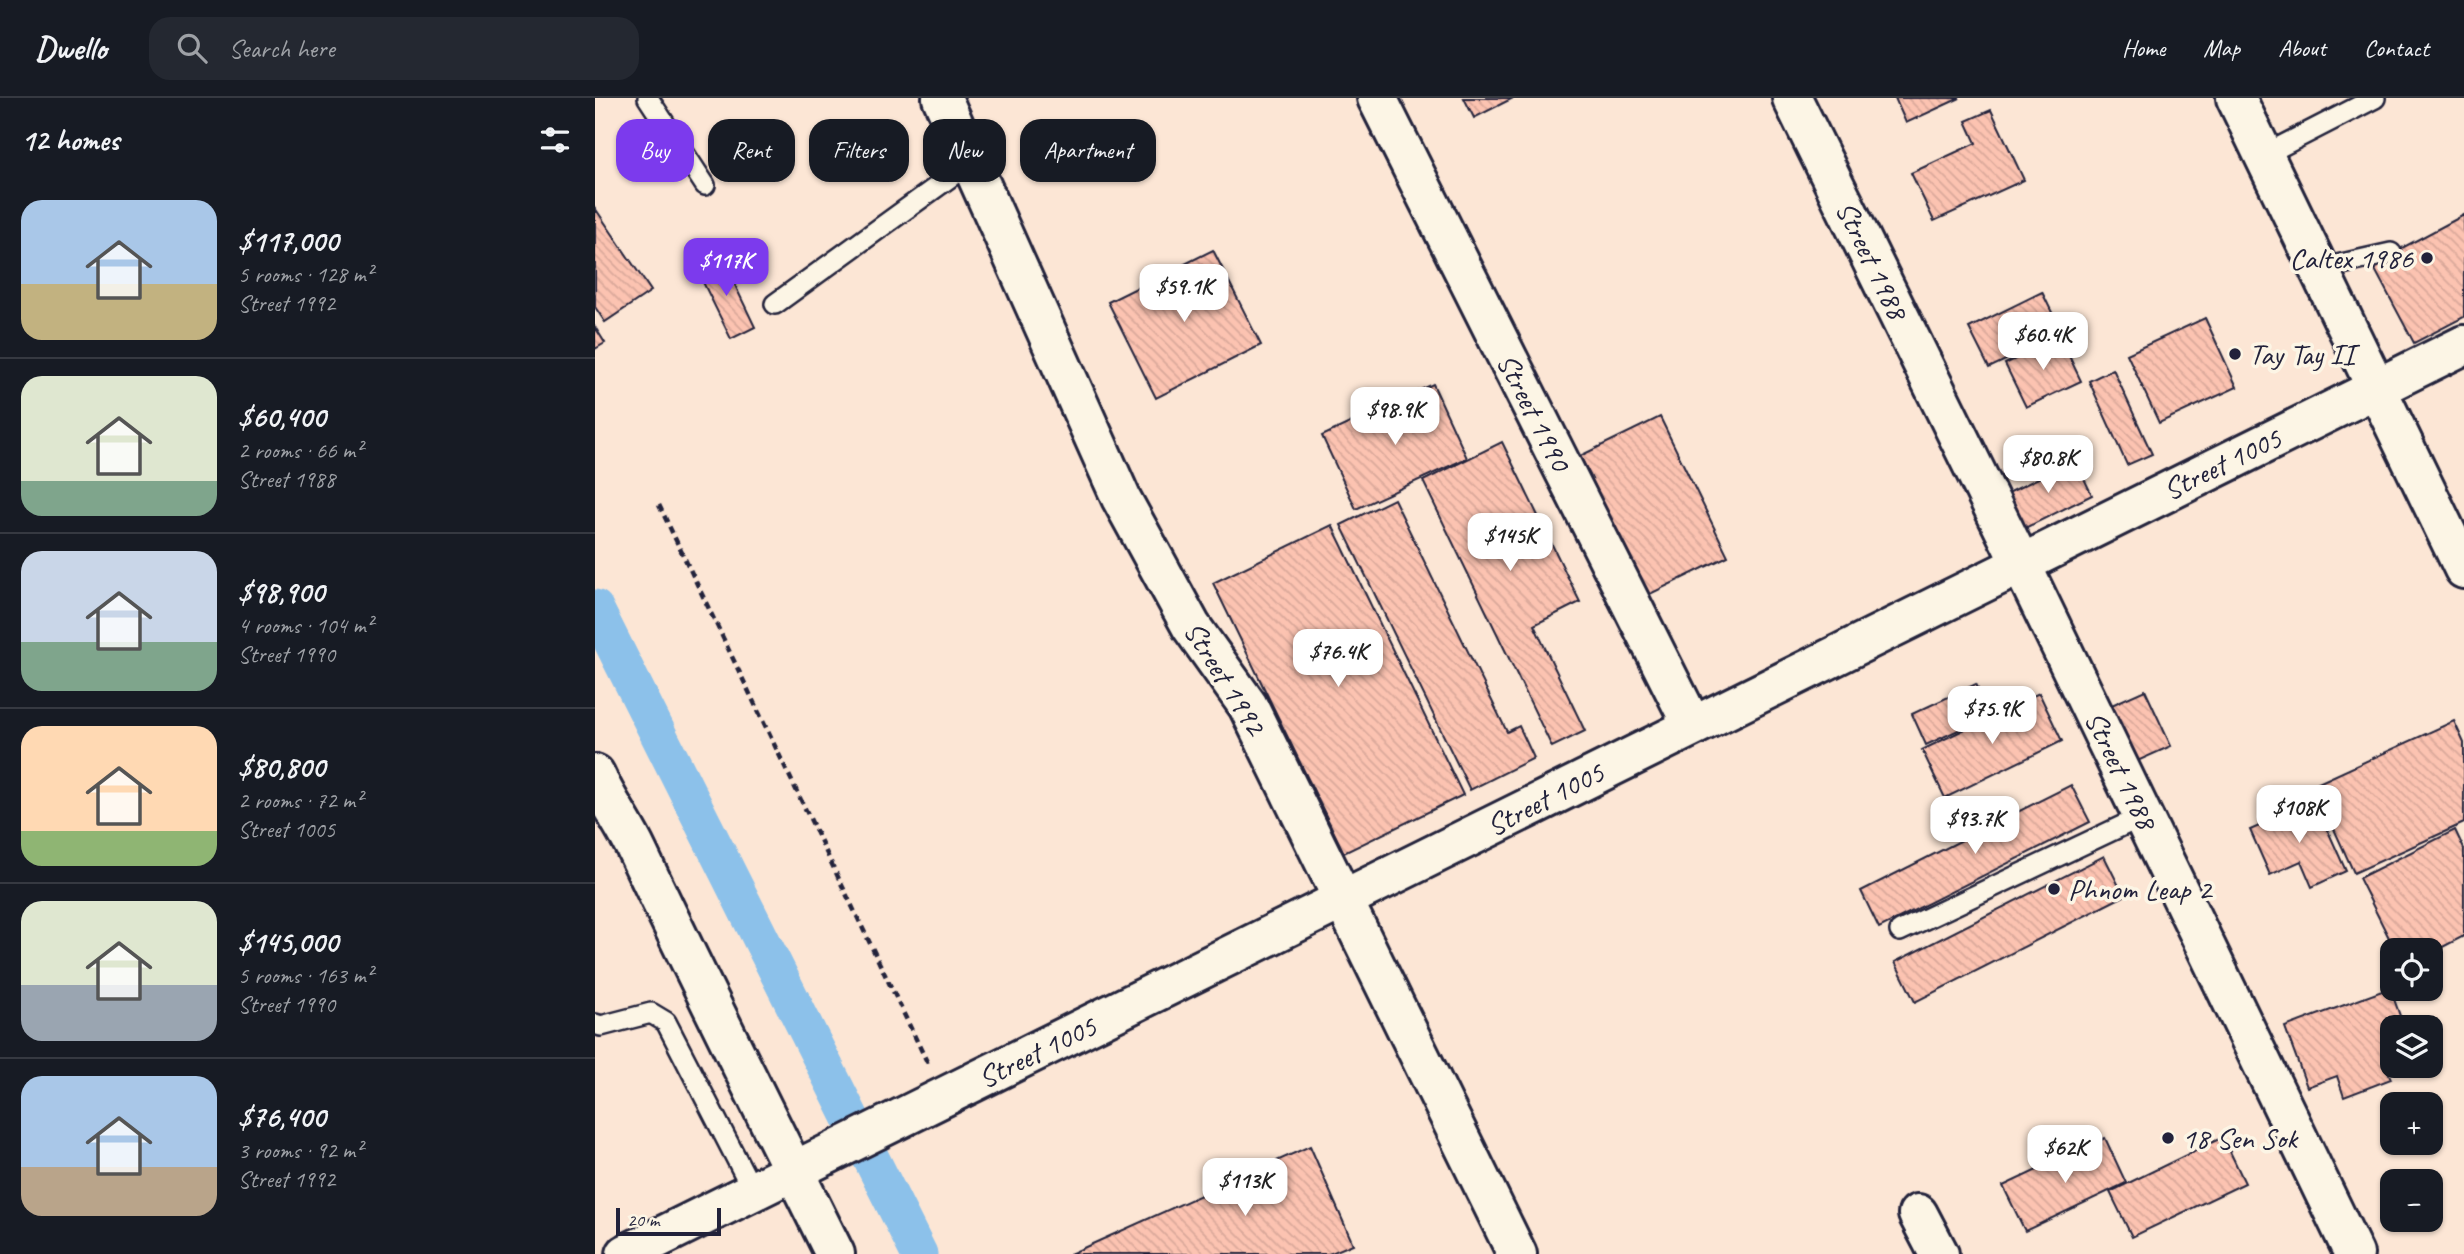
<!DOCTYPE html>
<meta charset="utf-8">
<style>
body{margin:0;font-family:Caveat,sans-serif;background:#242831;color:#f1f3f6;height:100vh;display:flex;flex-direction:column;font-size:26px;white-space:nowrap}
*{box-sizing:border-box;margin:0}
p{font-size:23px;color:#9ea1a6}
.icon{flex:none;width:38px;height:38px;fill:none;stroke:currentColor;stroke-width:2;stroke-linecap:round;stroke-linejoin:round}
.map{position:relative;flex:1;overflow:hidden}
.side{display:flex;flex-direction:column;background:#171b24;width:595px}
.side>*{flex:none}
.banner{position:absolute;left:21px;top:21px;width:665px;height:63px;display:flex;gap:14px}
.buttons{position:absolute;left:1785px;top:840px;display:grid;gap:14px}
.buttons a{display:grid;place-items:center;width:63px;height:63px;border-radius:14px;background:#171b24;box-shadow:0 2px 5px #0004;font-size:35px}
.scale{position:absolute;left:21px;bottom:18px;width:105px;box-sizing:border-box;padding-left:7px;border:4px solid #22223b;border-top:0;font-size:19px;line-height:24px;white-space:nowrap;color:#22223b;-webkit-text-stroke:5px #fcf5e5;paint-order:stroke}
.price{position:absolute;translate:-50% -60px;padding:0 16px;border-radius:14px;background:#fff;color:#222;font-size:23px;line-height:46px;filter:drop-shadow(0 2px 4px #0008)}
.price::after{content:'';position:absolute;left:50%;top:42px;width:21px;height:16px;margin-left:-10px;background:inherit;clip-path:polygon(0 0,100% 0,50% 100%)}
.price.on{background:#7c3aed;color:#fff}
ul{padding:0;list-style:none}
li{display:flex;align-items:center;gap:21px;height:175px;padding:0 21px}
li+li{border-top:2px solid #363941}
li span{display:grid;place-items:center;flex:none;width:196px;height:140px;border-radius:21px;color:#555}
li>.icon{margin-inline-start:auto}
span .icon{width:84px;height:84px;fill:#fffc;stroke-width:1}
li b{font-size:30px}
h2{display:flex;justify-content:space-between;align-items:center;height:84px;padding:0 21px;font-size:30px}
.chip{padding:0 24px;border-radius:21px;background:#171b24;box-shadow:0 2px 5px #0004;font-size:24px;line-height:63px}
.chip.on{background:#7c3aed;color:#fff}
header{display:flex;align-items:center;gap:42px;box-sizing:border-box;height:98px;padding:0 35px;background:#171b24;border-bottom:2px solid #363941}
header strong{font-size:33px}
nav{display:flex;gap:38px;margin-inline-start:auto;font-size:24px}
.search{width:490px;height:63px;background:#242831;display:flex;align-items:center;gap:18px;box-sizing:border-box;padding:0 24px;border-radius:21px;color:#9ea1a6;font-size:26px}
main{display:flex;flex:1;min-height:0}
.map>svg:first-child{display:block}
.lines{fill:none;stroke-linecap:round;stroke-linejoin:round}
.canal{stroke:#8cc1ea;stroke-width:37}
.building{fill:url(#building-back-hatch);stroke:#22223b;stroke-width:2}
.service-casing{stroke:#22223b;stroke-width:24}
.minor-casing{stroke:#22223b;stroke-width:44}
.secondary-casing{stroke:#22223b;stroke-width:44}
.path{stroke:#22223b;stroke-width:4.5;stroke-dasharray:7 5;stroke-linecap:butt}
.service{stroke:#fcf5e5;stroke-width:19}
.minor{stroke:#fcf5e5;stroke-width:38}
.secondary{stroke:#fcf5e5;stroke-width:38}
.poi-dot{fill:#22223b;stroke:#fcf5e5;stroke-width:2.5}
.labels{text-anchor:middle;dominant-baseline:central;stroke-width:7;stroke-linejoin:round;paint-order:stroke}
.poi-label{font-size:30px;fill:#22223b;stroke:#fcf5e5;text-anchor:start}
.street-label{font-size:30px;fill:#22223b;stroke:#fcf5e5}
</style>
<header>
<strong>Dwello</strong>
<div class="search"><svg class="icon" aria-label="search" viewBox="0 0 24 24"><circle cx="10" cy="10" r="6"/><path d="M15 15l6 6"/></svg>Search here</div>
<nav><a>Home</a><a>Map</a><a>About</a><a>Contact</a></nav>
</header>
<main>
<section class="side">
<h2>12 homes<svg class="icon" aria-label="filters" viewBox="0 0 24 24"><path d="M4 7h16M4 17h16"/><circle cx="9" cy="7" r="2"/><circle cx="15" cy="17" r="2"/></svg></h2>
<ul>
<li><span style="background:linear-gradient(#a9c7e8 60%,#c2b280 0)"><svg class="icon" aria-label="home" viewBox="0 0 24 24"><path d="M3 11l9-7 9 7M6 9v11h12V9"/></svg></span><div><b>$117,000</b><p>5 rooms · 128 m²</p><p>Street 1992</p></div></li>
<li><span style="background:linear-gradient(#dfe7d0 75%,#7fa58c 0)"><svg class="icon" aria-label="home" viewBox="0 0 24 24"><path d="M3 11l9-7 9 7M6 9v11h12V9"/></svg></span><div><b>$60,400</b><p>2 rooms · 66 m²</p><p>Street 1988</p></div></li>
<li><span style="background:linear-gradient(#c9d6e8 65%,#7fa58c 0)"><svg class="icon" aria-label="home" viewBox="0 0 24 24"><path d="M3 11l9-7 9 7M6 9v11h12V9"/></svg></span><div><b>$98,900</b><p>4 rooms · 104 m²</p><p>Street 1990</p></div></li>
<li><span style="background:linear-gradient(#ffd9b3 75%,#8fb573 0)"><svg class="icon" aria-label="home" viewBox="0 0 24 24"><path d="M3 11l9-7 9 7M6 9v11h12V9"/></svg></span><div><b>$80,800</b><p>2 rooms · 72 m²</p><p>Street 1005</p></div></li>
<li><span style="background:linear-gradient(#dfe7d0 60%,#9aa5b1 0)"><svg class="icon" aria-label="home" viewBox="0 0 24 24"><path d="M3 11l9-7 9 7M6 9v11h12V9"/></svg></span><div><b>$145,000</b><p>5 rooms · 163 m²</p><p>Street 1990</p></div></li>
<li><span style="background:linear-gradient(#a9c7e8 65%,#b9a48a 0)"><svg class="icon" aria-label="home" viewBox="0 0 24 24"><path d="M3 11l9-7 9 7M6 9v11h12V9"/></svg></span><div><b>$76,400</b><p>3 rooms · 92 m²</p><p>Street 1992</p></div></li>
</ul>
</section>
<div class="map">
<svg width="1869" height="1156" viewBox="0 0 1869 1156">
<defs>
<pattern id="building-back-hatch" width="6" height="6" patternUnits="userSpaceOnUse" patternTransform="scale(1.75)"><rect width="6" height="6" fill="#fcc3b1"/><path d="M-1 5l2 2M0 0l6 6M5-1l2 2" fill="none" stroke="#d8a799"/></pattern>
</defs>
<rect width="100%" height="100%" fill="#fce6d5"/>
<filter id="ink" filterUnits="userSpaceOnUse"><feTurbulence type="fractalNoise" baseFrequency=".0143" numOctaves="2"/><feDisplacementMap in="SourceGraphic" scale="14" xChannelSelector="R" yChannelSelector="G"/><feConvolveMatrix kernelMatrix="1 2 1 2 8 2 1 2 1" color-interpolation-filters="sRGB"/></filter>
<g filter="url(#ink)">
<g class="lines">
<!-- canal -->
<polyline class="canal" points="0,510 324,1156"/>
</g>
<!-- building -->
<g class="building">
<polygon points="869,0 918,0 879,20"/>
<polygon points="1300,0 1365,0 1311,25"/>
<polygon points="1396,12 1429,82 1339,123 1316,75 1381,45 1371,23"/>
<polygon points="0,110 56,193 10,224 0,209"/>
<polygon points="1869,117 1869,219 1819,245 1777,166"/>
<polygon points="618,152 666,247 561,300 513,204"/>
<polygon points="127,160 160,229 136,241 102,172"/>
<polygon points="1447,194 1467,235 1394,270 1374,230"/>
<polygon points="1610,220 1642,289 1564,325 1532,256"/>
<polygon points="0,229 10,245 0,251"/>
<polygon points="1465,239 1486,283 1431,309 1410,266"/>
<polygon points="1518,271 1557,356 1532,367 1494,283"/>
<polygon points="838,286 872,360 761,411 727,338"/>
<polygon points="1065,319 1133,458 1053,497 985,358"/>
<polygon points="907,344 985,504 939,527 990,633 957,649 828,383"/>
<polygon points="1480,362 1497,397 1426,432 1409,397"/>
<polygon points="799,401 912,634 924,628 939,660 875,692 746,427"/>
<polygon points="737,427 868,697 749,755 618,485"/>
<polygon points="1381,586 1396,617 1331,647 1317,616"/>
<polygon points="1550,592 1576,648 1538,665 1512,609"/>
<polygon points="1444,595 1467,643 1350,700 1327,652"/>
<polygon points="1859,623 1869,645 1869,725 1759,775 1719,687"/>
<polygon points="1476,687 1495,724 1284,830 1266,793"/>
<polygon points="1720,704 1751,773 1717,789 1706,763 1675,777 1655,732"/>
<polygon points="1860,732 1869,751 1869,838 1836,855 1836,852 1800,852 1764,780"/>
<polygon points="1509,758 1529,798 1320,904 1300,864"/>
<polygon points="1795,890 1809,929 1797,929 1797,956 1788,960 1796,981 1749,999 1742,978 1712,989 1690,929"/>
<polygon points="1628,1039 1650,1085 1537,1139 1515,1094"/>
<polygon points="1510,1040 1531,1085 1430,1133 1408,1088"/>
<polygon points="715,1048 758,1146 734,1156 475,1156"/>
</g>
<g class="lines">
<!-- service casing -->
<g class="service-casing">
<g id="service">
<polyline points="53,0 110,87"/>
<polyline points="1669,57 1780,0"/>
<polyline points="1724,171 1796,155"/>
<polyline points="180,206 376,64"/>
<polyline points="1305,833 1548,718"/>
<polyline points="0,926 6,928 56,915 71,924 158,1093"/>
</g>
</g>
<!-- minor casing -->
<g class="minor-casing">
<g id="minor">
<polyline points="347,0 526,400 596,528 653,608 922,1156"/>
<polyline points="782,0 1097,627"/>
<polyline points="1197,0 1426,466 1759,1156"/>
<path d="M0,676C13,705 30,727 43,755C107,890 174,1023 240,1156"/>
<polyline points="1323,1116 1344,1156"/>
<polyline points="31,1156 1869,247"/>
</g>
</g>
<!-- secondary casing -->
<g class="secondary-casing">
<polyline id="secondary" points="1641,0 1869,471"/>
</g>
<!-- path -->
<polyline class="path" points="64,407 334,968"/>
<!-- service -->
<use href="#service" class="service"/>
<!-- minor -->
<use href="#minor" class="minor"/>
<!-- secondary -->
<use href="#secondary" class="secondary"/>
</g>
</g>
<!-- markers -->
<g class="poi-dot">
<circle cx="1832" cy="160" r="7"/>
<circle cx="1640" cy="256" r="7"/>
<circle cx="1459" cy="791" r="7"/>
<circle cx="1573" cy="1040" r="7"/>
</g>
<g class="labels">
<!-- poi labels -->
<g class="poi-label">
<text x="1818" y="160" text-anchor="end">Caltex 1986</text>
<text x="1654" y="256">Tay Tay II</text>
<text x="1473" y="791">Phnom Leap 2</text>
<text x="1587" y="1040">18 Sen Sok</text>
</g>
<!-- street labels -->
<g class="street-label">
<text transform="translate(1277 162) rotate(64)">Street 1988</text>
<text transform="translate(939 314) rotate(63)">Street 1990</text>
<text transform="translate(1627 366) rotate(-26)">Street 1005</text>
<text transform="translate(630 580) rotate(58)">Street 1992</text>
<text transform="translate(1526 672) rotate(64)">Street 1988</text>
<text transform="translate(950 701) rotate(-27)">Street 1005</text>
<text transform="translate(442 954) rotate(-26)">Street 1005</text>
</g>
</g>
</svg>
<div class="buttons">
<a><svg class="icon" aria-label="locate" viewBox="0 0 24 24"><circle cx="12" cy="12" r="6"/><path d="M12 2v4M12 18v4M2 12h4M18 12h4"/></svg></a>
<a><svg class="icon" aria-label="layers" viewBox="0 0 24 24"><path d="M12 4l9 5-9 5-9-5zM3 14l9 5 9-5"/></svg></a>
<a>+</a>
<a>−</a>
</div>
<div class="scale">20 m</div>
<b class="price on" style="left:131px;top:200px">$117K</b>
<b class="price" style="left:589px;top:226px">$59.1K</b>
<b class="price" style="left:1448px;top:274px">$60.4K</b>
<b class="price" style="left:800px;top:349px">$98.9K</b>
<b class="price" style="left:1453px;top:397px">$80.8K</b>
<b class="price" style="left:915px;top:475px">$145K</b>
<b class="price" style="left:743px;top:591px">$76.4K</b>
<b class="price" style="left:1397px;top:648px">$75.9K</b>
<b class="price" style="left:1704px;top:747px">$108K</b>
<b class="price" style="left:1380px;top:758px">$93.7K</b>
<b class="price" style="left:1470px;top:1087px">$62K</b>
<b class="price" style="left:650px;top:1120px">$113K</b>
<div class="banner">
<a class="chip on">Buy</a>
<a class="chip">Rent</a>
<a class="chip">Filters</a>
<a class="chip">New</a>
<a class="chip">Apartment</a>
</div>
</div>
</main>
